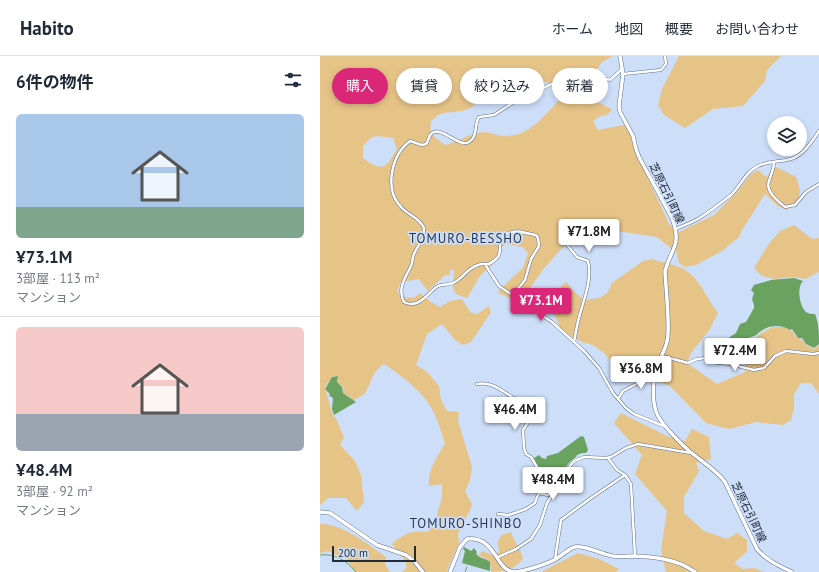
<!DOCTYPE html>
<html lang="ja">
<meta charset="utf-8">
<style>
body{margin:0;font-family:"PT Sans","Noto Sans JP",sans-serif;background:#f6f6f7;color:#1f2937;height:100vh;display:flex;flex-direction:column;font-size:15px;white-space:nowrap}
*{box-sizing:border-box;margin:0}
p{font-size:13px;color:#747a83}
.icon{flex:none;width:22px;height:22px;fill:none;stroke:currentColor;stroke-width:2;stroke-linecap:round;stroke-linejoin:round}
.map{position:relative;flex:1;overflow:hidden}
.details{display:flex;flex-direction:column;background:#fff;width:320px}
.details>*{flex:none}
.top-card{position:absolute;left:12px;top:12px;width:380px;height:36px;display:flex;gap:8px}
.tools{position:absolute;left:447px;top:60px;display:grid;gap:8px}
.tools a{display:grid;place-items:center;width:40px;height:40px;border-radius:50%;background:#fff;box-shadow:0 2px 6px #0003;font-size:20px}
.scale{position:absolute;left:12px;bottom:10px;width:84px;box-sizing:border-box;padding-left:4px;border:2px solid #232b38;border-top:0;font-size:11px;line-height:14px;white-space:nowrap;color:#232b38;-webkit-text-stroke:3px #cddef9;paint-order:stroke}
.price{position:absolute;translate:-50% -34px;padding:0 9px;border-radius:4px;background:#fff;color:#222;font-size:13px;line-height:26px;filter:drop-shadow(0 1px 2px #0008)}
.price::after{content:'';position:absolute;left:50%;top:24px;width:12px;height:9px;margin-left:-6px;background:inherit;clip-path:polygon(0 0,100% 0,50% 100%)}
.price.active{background:#db2777;color:#fff}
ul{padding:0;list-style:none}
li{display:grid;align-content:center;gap:8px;height:212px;padding:0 16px}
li+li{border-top:1px solid #e0e1e3}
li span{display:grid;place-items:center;height:124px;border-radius:6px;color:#555}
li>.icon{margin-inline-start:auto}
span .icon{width:72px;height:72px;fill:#fffc;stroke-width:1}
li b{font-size:17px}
h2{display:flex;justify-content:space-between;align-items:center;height:48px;padding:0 16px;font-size:17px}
.pill{padding:0 14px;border-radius:18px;background:#fff;box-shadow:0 2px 6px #0003;font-size:14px;line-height:36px}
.pill.active{background:#db2777;color:#fff}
header{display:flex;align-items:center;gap:24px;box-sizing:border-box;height:56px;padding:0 20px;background:#fff;border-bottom:1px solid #e0e1e3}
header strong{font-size:19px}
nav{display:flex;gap:22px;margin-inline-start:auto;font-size:14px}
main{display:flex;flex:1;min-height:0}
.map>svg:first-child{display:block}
.green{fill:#e6c387;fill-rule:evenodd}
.water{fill:#6aa35f}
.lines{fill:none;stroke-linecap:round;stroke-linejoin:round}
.stream{stroke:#6aa35f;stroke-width:1}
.street-casing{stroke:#5e708e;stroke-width:3.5}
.secondary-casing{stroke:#5e708e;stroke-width:4.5}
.street{stroke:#fff;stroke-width:2.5}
.secondary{stroke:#fff;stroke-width:3.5}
.labels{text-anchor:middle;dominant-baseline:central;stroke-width:3.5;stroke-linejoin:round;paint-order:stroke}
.street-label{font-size:11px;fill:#232b38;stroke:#cddef9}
.quarter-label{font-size:13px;letter-spacing:1px;fill:#263651;stroke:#cddef9}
</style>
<header>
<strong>Habito</strong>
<nav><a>ホーム</a><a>地図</a><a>概要</a><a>お問い合わせ</a></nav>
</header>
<main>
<section class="details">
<h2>6件の物件<svg class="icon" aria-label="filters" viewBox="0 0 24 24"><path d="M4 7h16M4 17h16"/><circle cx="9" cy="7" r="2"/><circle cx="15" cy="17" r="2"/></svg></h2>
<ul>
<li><span style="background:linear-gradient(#a9c7e8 75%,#7fa58c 0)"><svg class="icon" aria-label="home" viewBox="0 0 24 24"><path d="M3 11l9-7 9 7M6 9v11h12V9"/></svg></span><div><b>¥73.1M</b><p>3部屋 · 113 m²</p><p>マンション</p></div></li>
<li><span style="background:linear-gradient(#f6c9c9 70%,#9aa5b1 0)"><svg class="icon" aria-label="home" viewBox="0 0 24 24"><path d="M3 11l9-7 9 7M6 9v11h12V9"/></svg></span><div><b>¥48.4M</b><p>3部屋 · 92 m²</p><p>マンション</p></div></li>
</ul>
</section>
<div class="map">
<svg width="499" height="516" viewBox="0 0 499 516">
<rect width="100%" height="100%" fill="#cddef9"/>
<!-- green -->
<g class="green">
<path d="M0,0H293L282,6L277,13L263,14L254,19V23L257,26L274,27L269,36L273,44L292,53L287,59L280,60L273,65L278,74L304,69L317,89L326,118L349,168L359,176L394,159L416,137L430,119L438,114L446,121L456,111L476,121L480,134L479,146L466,154L458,150L445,138L422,174L419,181L402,195L376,209L365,211L359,207L357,197L337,181L277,172L265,175L242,192L225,211L207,236L193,244L177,236L203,212L208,197L203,191L185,188L179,195L173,208L160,220L147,242L136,238L133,233L134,214H130L129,219H125L108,235L99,223L81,226L77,235L81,241L94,242L100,237L111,246L120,251L130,245L142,243L151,257L157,258L169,250L171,256L151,286L143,289L135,284L122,268L107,278L96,309L106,315L119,330L121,344L127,355L139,356L138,365L152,411L150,424L145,435L152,448L151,452L138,478L139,487L127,514L128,516H82L87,511L84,503L72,488C83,478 92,474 107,476L114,469L122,441V428L109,430C107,413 118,401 125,387C121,376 118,364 113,355C103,335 82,320 64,308C50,316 51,333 42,340C39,341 36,343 33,344L30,341L23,337V331L18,327V320H13L5,330V334L6,335L12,357L16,363L24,381L20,389L35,405L41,419L44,446L37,455L26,442H8L0,449ZM219,24L229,27L237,34L239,44C223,61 208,82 182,80C176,79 170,76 164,76C150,77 139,85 126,89C116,83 108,78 111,65C114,63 117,59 121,58C130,55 139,57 148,53C158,49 163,39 171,33C186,24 203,27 219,24ZM57,80L73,82L77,93C66,112 63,117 43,102V90L51,82Z"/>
<polygon points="359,0 461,0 447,14 445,25 423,50 393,53 365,72 344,59 338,49 342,33"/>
<polygon points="474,169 492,183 499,182 499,216 485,223 472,221 455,223 442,220 434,212 448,189 460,175"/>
<path d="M332,203C342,206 361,210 368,216C381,226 388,244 398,257L390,273L371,297L367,307L397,328L425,316L424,292L439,279L452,271H463L474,276V279L482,284L486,289L494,293L499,289V338L491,327H481L474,338V352L471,364L463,369L436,366L409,373L386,367L350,330L338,325L324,326L313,324L300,316L284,297L273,289L262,286L249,279L240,272C238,265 235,260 232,254C227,242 238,233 246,226C252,232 257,239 264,244L280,242L288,236L292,227L323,205Z"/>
<polygon points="301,357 343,378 352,382 365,385 372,373 389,381 391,403 376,407 379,415 364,441 364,457 384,475 407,483 417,477 427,484 427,495 414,507 423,513 434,512 444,516 346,516 341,494 347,455 315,418 322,399 294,367"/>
<path d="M0,468C21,467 50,489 66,501L65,508L70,516H35L27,503L7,495L0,497Z"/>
<path d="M191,476C194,486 201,493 203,503C195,513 184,516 171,516C171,503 169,504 158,499L163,495L172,499L179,496L178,485L182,479Z"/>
<polygon points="258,497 279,503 299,513 296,516 221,516"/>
</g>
<!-- water -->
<g class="water">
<path d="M474,222L483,225C476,232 480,251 486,256C489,258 492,258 495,258C499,268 499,278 499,288L494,292L486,288L482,282H478L472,273L470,274C461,268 449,269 441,275C439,276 437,279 434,280C432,281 430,281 428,282C421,287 421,302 408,293V288L404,285L416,277L420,268L426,266L434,252V249L432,243L434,237L431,234L434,229L451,224Z"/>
<polygon points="18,320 17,326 22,331 23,337 36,346 14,359 12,353 13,342 10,340 9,341 10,338 5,333 12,321"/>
<path d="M261,380L264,381L268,394L266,397H262L257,399L256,401C248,406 243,414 241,423C228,417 220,416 214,402L219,399L222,402L226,403L227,400L238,397Z"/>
<path d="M144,491L151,495L154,492L157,496L156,498C160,503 166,502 170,506V515L142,507L145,495L143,493Z"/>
</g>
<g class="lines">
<!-- stream -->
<g class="stream">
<path d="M0,499C15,497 27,505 36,516"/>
<polyline points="145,516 147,511"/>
</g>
<!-- street casing -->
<g class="street-casing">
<g id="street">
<polyline points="303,18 341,14 346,8 345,0"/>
<path d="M454,106C454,113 451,118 449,125C445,135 457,144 465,151L475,149L486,136L499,128"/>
<path d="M356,173C364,169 374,166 381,161C391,155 401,147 411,139C421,130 425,116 438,110C448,105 460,106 471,103C484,99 492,85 499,75"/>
<path d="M248,190L257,201L268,205C272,223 265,240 260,258C257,267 256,276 254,286"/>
<polyline points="166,210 179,230 232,266 264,295 279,312 293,337 306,352 314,358 346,371"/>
<path d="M193,239L205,224L211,203L219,190L218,182L216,179C208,178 197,173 189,177C173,183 185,193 177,202C167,212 166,206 158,209C147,212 143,223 133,227C128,229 123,228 118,230C108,236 99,254 84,246C77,233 85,222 91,210C93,206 92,202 94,198C99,186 104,186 104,172C100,162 88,159 81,151C64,134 71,99 90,85L102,89L106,88C109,85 108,80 112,77C122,70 139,92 149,86C158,81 154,68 159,61L174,59L194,46L242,23H247L259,32C270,32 269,24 276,22C280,20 286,23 290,24L302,13"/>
<polyline points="342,300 368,307 377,303 386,302 392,306 410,308 434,314 444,312 455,300 466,295 493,298 499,297"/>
<path d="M157,328C171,325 181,334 192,341C202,346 211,345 215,356L203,374L204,392L206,398L211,401L220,416L241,425"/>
<polyline points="298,343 303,335 335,318"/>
<polyline points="288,402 297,414 305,419 311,428 315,500"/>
<polyline points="178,458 189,459 206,453 215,447 217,441 219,437 228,439 234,432 238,430"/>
<polyline points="178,501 196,493 211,483 220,469 227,447 238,430 246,415 254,405 264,401 286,402 291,401 306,392 318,388 371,397"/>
<polyline points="235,503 241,464 271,442 305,419"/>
</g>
</g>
<!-- secondary casing -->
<g class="secondary-casing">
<g id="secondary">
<path d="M300,0L303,18L299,50L300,56L313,80L316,93L319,101L352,162C362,190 352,190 345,215C346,236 349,257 348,278C348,291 341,299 337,310C333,324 331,347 338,360C344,371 363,390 373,398C384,407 397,415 405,426L437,493C446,504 459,510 472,516"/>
<polyline points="0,456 10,457 16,461 57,489 86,499 94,505 103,516"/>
<path d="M130,516L140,491L147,483C176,480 175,514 194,516C202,516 227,508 234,504C241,501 247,493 255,491C265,489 281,498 293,500C300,501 307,500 314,500C335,501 357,503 375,516"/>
</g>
</g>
<!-- street -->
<use href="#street" class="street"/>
<!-- secondary -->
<use href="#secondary" class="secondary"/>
</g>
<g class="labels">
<!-- street labels -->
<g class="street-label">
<text transform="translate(347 137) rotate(64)">芝原石引町線</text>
<text transform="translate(429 456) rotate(64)">芝原石引町線</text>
</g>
<!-- quarter labels -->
<g class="quarter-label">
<text x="146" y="182">TOMURO-BESSHO</text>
<text x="146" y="467">TOMURO-SHINBO</text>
</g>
</g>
</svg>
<div class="tools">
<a><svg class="icon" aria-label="layers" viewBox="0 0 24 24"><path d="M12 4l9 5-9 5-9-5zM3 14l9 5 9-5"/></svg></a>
</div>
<div class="scale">200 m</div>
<b class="price" style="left:269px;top:197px">¥71.8M</b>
<b class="price active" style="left:221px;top:266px">¥73.1M</b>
<b class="price" style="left:415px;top:316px">¥72.4M</b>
<b class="price" style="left:321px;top:334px">¥36.8M</b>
<b class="price" style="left:195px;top:375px">¥46.4M</b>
<b class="price" style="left:233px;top:445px">¥48.4M</b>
<div class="top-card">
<a class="pill active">購入</a>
<a class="pill">賃貸</a>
<a class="pill">絞り込み</a>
<a class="pill">新着</a>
</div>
</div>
</main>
